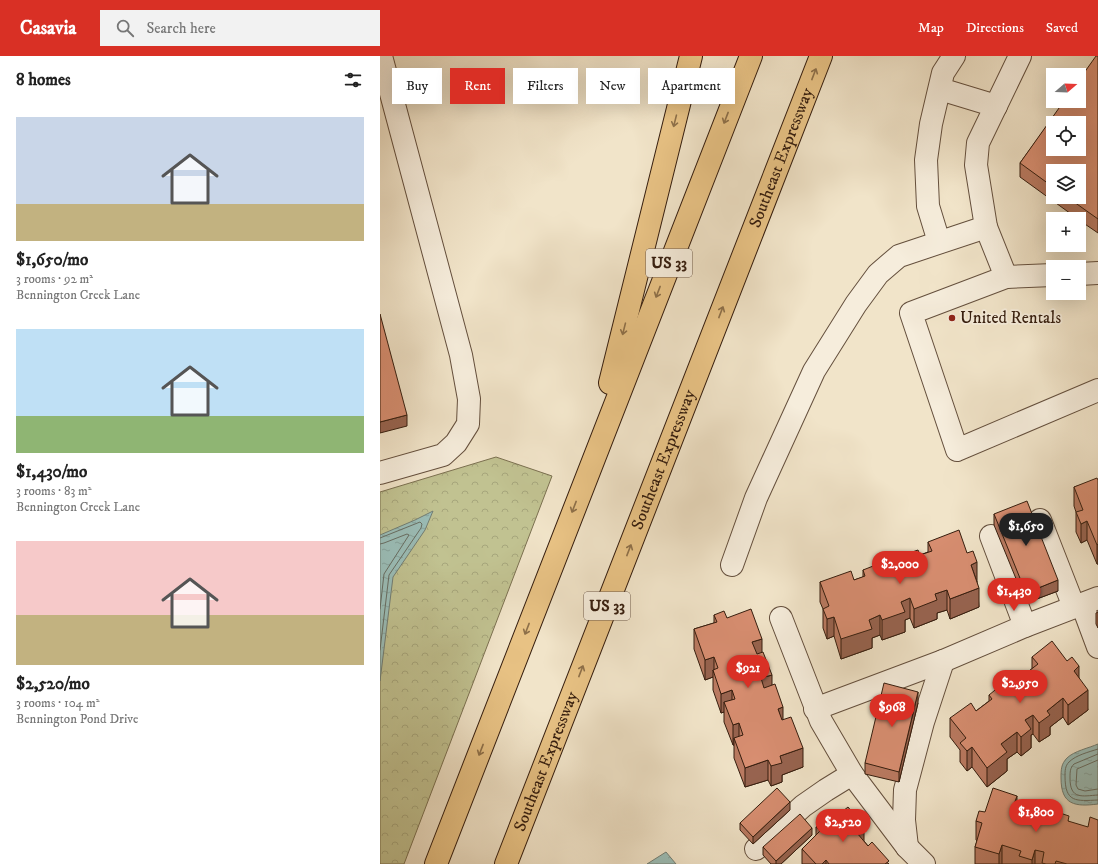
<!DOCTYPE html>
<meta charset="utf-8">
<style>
body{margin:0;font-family:"IM FELL DW Pica",serif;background:#f2f2f2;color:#222;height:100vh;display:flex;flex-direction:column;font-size:15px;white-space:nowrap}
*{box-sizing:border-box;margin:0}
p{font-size:13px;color:#767676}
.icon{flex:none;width:22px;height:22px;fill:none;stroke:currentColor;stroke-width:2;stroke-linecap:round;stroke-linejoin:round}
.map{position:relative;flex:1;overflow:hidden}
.panel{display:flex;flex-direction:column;background:#fff;width:380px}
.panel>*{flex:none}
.guide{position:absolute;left:12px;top:12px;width:380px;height:36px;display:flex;gap:8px}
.needle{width:26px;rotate:71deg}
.buttons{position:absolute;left:666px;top:12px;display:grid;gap:8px}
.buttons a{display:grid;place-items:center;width:40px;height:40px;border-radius:0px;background:#fff;box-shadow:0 4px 16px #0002;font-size:20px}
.price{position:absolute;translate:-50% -34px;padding:0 9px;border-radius:14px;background:#d93025;color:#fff;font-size:13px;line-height:26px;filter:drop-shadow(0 1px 2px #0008)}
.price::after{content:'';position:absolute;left:50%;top:24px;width:12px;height:9px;margin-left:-6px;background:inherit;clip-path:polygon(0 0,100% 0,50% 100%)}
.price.active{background:#222;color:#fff}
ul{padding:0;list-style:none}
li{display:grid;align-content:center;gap:8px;height:212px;padding:0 16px}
li span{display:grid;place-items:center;height:124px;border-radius:0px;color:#555}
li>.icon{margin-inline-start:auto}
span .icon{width:72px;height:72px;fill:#fffc;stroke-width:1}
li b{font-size:17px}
h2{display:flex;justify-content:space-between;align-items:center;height:48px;padding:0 16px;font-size:17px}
.chip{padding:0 14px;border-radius:0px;background:#fff;box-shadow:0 4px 16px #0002;font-size:14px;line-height:36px}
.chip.active{background:#d93025;color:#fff}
header{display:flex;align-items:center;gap:24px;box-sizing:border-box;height:56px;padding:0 20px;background:#d93025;color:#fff}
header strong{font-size:19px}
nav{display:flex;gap:22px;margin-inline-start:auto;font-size:14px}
.search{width:280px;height:36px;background:#f2f2f2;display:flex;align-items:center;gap:10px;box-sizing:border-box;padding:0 14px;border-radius:0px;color:#767676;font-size:15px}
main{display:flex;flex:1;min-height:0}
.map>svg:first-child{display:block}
.forest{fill:url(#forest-crowns);stroke:#7b7050}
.water{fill:url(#water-ripples);stroke:#727e74}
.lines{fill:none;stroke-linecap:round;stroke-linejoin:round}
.shore{stroke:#686e63;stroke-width:1}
.minor-casing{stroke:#644f3d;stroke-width:24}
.highway-casing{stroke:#351d0e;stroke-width:24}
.minor{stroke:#f6eddc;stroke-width:22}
.highway{stroke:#e8c284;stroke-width:22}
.wall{fill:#ba7a61;stroke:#351d0e;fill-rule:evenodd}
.shaded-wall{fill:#97634f;stroke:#351d0e}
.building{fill:#d88e71;stroke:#351d0e;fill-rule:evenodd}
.oneway{stroke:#8e7049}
.poi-dot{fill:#8f2418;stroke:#f6eddc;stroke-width:1.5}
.labels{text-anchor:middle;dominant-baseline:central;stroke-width:3.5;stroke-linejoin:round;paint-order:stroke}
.shield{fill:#f6eddc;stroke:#6f5b4c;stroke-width:1}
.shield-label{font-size:16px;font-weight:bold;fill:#351d0e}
.street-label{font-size:17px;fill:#351d0e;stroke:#f6eddc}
.poi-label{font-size:17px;fill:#351d0e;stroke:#f6eddc;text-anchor:start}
</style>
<header>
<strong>Casavia</strong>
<div class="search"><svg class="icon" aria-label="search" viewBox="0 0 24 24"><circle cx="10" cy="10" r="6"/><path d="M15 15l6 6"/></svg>Search here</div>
<nav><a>Map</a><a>Directions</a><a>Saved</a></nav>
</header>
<main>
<section class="panel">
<h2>8 homes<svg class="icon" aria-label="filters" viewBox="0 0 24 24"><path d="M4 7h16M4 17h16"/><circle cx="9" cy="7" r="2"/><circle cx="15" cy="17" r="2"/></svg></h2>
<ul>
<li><span style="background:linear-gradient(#c9d6e8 70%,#c2b280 0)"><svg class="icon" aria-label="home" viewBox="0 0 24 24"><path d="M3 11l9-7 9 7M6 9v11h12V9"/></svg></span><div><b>$1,650/mo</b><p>3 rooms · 92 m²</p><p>Bennington Creek Lane</p></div></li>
<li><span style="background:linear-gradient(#bfe0f5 70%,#8fb573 0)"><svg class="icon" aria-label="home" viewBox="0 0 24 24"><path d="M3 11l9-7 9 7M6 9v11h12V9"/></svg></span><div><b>$1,430/mo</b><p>3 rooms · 83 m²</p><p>Bennington Creek Lane</p></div></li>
<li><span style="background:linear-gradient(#f6c9c9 60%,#c2b280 0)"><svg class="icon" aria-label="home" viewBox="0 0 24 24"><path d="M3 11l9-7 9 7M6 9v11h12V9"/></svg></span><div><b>$2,520/mo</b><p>3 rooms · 104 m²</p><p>Bennington Pond Drive</p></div></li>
</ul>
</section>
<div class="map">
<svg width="718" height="808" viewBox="0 0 718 808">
<defs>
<pattern id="forest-crowns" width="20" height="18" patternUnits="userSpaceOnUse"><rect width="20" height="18" fill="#c1c291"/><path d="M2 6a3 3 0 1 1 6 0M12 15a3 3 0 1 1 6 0" fill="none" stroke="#a6a67c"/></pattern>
<pattern id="water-ripples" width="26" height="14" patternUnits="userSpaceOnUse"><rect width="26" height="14" fill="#9bbeb8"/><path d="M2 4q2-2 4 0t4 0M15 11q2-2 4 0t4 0" fill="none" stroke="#86a39d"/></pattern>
</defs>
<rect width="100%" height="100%" fill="#f1e4c9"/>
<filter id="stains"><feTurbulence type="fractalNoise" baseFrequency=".005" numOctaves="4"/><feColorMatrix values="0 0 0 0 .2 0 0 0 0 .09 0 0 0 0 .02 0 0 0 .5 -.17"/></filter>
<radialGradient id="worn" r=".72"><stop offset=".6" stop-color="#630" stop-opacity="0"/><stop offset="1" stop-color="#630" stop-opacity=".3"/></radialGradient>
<!-- forest -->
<polygon class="forest" points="116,401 172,420 24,808 0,808 0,436"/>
<!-- water -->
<g class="water">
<polygon points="53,455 45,474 13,521 0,625 0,479 35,464"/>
<path d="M718,688V748C695,751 681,749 681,722C681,714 681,708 687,702C694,695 709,692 718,688Z"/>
<polygon points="286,796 296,808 267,808"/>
</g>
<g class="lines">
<!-- shore -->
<g class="shore">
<polyline points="0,482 40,466 42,468 41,472 9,519 0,594"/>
<polyline points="0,488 4,487 27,478 29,479 4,518 0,553"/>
<path d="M718,693C709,696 696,699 689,706C685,710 685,715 685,720C685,747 696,745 718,744"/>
<path d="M718,698L694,708C690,712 690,716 690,722C690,744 702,740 718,739"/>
<polyline points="718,704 697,713 696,729 698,733 705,735 718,733"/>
</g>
<!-- minor casing -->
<g class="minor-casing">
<g id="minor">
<polyline points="560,33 616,50"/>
<polyline points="606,171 626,221 531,257 577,394 718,334"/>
<polyline points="559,186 548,150 546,104 551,68 563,17 574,0"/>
<polyline points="699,218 718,217"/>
<polyline points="626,221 673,219"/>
<polyline points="0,417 63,399 76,387 88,368 89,343 81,299 1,0"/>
<polyline points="660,464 694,551"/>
<polyline points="611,480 645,570"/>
<polyline points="352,509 376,442 434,315 476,248 498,218 519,200 606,171 596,109 598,87 640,0"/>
<polyline points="702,548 718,591"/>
<polyline points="401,562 441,665 472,718 527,791 544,808"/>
<polyline points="435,653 563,605 645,570 718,542"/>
<polyline points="527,791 524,764 525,734 543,666 563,605"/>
<polyline points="376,793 423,750 446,734 472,718"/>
</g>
</g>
<!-- highway casing -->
<g class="highway-casing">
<g id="highway">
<polyline points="230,327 311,0"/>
<polyline points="56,808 371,0"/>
<path id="s1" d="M126,808L441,0"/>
</g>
</g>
<!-- minor -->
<use href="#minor" class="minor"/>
<!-- highway -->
<use href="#highway" class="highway"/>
</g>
<!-- wall -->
<g class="wall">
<path d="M718,0V177L699,164V163H698L640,121V107ZM673,115L699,141H673Z"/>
<polygon points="718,424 718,508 717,508 707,484 701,487 696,476 696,456 694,450 694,431"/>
<polygon points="614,458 678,535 646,547 614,469"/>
<polygon points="548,486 597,526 599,551 570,563 567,554 557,557 557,563 534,572 530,562 525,564 525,576 502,584 500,579 492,582 492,592 461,603 454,580 447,583 443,572 443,553 440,546 440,526 474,524 483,521 483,514 510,516 515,514 515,502 540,499 548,496"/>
<polygon points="718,556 718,572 716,568 716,557"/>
<polygon points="334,559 347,562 382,596 392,629 403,664 423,711 402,719 402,726 391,730 388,724 365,731 354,702 354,689 353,689 344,666 344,656 341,657 333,634 333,621 325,624 314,593 314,573 334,567"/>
<polygon points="652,601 699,622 708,654 688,669 683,661 670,671 670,679 659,686 653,678 651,679 651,692 641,700 637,696 627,703 627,715 607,731 592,711 587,715 580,706 580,694 570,681 570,662 596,655 609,645 609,639 626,639 628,638 628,625 641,621 652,613"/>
<polygon points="538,647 519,726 485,718 485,707"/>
<polygon points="637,749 667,764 674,766 689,765 718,808 595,808 595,791 597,785 596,784 596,765"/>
<polygon points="410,754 373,788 360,774 360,767"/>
<polygon points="448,767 484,785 488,790 509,808 422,808 422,793 436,779 436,771"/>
<polygon points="432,779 401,808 391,808 383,799 383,791"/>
</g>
<!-- shaded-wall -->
<g class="shaded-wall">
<polygon points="27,359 27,370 0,377 0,366"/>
<polygon points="707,465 707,484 701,487 701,468"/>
<polygon points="718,488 718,508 717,508 717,489"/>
<polygon points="597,506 597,526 591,509"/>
<polygon points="678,524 678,535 646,547 646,537"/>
<polygon points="599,532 599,551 570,563 570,543"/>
<polygon points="567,534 567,554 557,557 557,563 534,572 534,553 555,538"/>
<polygon points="530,542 530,562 525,564 525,576 502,584 502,564 521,546"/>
<polygon points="500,559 500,579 492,582 492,592 461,603 461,583 489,564"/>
<polygon points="454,561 454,580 447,583 447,563"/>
<polygon points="382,583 382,602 372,606 372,586"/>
<polygon points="334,601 334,617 333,614 333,621 325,624 325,604"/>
<polygon points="699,610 699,630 694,615"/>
<polygon points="392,619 392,638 381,642 381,622"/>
<polygon points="352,634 352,653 344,646 344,656 341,657 341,638"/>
<polygon points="708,634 708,654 688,669 688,649"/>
<polygon points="538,636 538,647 519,726 519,716"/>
<polygon points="683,642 683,661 670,671 670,679 659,686 659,667 667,655"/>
<polygon points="403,651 403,670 398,653"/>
<polygon points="653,659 653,678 651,679 651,692 641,700 641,681 645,664"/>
<polygon points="359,667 359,687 354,682 354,689 353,689 353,669"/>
<polygon points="637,676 637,696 627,703 627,715 607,731 607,712 621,688"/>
<polygon points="592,691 592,711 587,715 587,695"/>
<polygon points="423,692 423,711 402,719 402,726 391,730 391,710 400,700"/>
<polygon points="388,704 388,724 365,731 365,712"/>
<polygon points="637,740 637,759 634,748"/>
<polygon points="410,746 410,754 373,788 373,781"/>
<polygon points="667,753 667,772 664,763"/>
<polygon points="484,771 484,791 477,777"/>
<polygon points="432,772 432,779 401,808 396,808 396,805"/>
<polygon points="622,789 622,808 619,808 619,798"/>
<polygon points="655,794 655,808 652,808 652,804"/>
<polygon points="446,804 446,808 442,808"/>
</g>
<!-- building -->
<g class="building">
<path d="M716,0H718V163L687,141H699V115H673V131L640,107L684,45H699V24ZM673,67H699V93H673Z"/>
<polygon points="0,258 27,359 0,366"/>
<polygon points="717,422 718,424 718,488 717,489 707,465 701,468 696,456 703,454 694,431"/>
<polygon points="647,445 678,524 646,537 614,458"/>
<polygon points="579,474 587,497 593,495 597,506 591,509 599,532 570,543 567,534 555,538 557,544 534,553 530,542 521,546 525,556 502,564 500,559 489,564 492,573 461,583 454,561 447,563 443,553 449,550 440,526 471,515 474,524 485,520 483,514 506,505 510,516 519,513 515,502 538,494 540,499 552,495 548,486"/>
<polygon points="371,553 382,583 372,586 377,598 383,596 392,619 381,622 384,632 395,628 403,651 398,653 402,664 411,661 423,692 400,700 402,707 391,710 388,704 365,712 354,682 363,679 359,667 353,669 344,646 355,643 352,634 341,638 333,614 338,612 334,601 325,604 314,573 337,566 334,559 344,555 347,562"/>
<polygon points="672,585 687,605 692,601 699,610 694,615 708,634 688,649 683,642 667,655 670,659 659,667 653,659 645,664 651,673 641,681 637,676 621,688 627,696 607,712 592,691 587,695 580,687 586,682 570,662 591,647 596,655 612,643 609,639 620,630 626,639 634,633 628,625 638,616 641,621 658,608 652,601"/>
<polygon points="504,627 538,636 519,716 485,707"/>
<polygon points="397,732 410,746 373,781 360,767"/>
<polygon points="613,732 637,740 634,748 653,755 654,750 667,753 664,763 674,766 677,756 689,760 688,765 708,771 710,761 718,764 718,808 687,808 676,805 675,808 666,808 662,807 664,796 655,794 652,804 639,800 641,795 622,789 619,798 595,791 602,767 596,765 599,755 605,756"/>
<polygon points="468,751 484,771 477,777 488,790 492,786 509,805 505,808 449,808 446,804 442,808 436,808 422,793 440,775 436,771 445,763 448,767"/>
<polygon points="420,758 432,772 396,805 383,791"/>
</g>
<!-- one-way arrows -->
<defs><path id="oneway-shaft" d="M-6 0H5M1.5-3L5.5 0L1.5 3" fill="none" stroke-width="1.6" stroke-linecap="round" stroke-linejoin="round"/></defs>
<g class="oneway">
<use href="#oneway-shaft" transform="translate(434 18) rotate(-69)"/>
<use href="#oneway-shaft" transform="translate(346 62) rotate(111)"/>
<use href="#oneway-shaft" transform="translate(295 65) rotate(104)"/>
<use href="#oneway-shaft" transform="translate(278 236) rotate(111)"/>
<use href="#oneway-shaft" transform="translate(341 256) rotate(-69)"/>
<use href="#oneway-shaft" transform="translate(244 273) rotate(104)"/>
<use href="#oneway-shaft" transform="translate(194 451) rotate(111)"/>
<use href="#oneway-shaft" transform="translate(249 494) rotate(-69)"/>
<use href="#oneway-shaft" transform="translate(147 573) rotate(111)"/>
<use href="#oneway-shaft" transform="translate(201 615) rotate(-69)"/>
<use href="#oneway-shaft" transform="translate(101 694) rotate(111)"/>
</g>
<!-- markers -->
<circle class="poi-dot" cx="572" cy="262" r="4"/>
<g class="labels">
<!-- shield labels -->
<g class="shield">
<rect x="266" y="193" width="46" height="28" rx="3"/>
<rect x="204" y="536" width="46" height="28" rx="3"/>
</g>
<g class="shield-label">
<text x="289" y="207">US 33</text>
<text x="227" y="550">US 33</text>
</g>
<!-- street labels -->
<g class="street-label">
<text stroke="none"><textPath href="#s1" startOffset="758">Southeast Expressway</textPath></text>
<text stroke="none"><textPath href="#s1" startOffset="434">Southeast Expressway</textPath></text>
<text stroke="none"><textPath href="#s1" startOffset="110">Southeast Expressway</textPath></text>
</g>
<!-- poi labels -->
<g class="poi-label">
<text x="580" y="262">United Rentals</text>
</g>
</g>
<rect width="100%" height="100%" filter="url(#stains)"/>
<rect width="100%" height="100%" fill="url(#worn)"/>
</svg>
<div class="buttons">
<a><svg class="needle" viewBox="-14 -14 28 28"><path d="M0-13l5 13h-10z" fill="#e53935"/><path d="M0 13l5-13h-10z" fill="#767676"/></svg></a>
<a><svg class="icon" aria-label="locate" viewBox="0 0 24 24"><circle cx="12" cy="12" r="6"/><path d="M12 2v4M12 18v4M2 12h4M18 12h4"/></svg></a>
<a><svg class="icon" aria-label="layers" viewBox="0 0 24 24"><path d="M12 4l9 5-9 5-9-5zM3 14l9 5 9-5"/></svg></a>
<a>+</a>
<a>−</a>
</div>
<b class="price active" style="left:646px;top:491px">$1,650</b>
<b class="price" style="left:520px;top:529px">$2,000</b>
<b class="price" style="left:634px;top:556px">$1,430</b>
<b class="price" style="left:368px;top:633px">$921</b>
<b class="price" style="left:640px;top:648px">$2,950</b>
<b class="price" style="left:512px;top:672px">$968</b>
<b class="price" style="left:656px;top:777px">$1,800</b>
<b class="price" style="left:463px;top:787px">$2,520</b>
<div class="guide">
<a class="chip">Buy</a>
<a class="chip active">Rent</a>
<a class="chip">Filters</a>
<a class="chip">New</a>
<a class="chip">Apartment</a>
</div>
</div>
</main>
